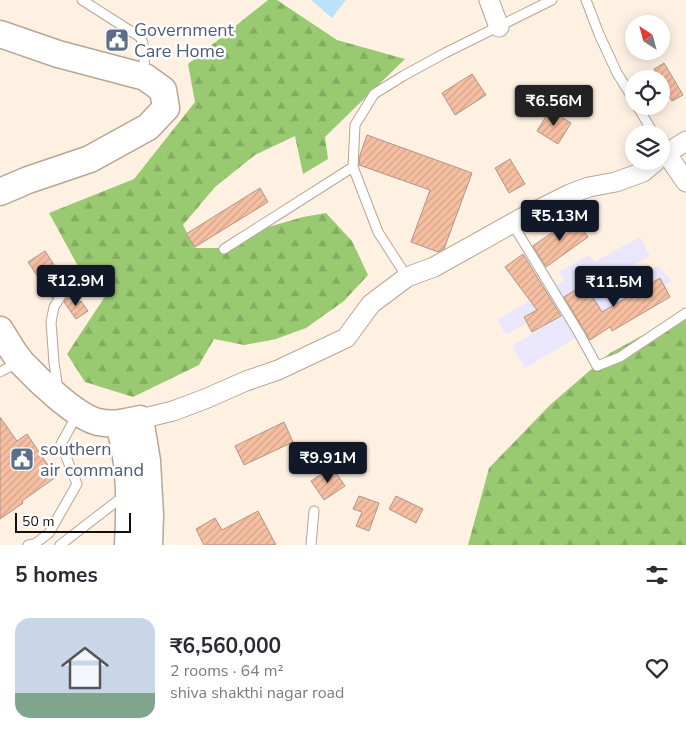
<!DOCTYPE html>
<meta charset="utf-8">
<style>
body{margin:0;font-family:"Nunito Sans",sans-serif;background:#f2f2f3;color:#2b2b33;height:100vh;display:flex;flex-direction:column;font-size:19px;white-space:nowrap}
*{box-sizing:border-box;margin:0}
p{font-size:16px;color:#7c7c81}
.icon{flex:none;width:28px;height:28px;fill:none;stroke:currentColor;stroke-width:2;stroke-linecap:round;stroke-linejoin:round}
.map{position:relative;height:545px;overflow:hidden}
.sheet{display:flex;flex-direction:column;background:#fff;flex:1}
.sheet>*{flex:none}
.needle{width:32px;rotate:324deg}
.fabs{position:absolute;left:625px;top:15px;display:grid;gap:10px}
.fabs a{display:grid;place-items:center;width:45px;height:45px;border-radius:50%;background:#fff;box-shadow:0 2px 12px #0003;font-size:25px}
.scale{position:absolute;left:15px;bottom:12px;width:116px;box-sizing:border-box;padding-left:5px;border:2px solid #150f09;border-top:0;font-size:14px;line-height:18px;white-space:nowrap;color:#150f09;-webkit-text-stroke:4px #fff;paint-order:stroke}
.price{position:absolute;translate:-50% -42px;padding:0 11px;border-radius:5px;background:#111827;color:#fff;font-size:16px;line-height:32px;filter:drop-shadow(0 1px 2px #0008)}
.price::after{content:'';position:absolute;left:50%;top:30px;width:15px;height:11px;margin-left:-8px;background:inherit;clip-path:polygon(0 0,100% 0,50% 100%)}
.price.current{background:#222;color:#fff}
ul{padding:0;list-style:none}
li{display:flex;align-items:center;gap:15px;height:125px;padding:0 15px}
li span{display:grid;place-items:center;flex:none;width:140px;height:100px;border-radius:15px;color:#555}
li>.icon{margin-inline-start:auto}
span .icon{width:60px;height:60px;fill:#fffc;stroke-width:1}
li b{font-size:21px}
h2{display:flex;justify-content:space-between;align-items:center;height:60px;padding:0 15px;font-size:21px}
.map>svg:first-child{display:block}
.medical{fill:#eae7fd}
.forest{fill:url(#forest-firs)}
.water{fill:#bbe2f9}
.building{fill:url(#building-hatch);stroke:#ac968b}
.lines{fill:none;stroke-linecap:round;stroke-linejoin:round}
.lane-casing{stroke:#b5a695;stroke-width:11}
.street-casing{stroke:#b5a695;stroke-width:21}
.secondary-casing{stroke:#b5a695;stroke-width:29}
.lane{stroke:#fff;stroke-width:9}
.street{stroke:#fff;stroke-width:19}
.secondary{stroke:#fff;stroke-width:26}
.labels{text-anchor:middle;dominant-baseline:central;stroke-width:5;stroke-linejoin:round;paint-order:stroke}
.service-label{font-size:18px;fill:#4e5e75;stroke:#fff;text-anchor:start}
</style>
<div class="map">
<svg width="686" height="545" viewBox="0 0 686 545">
<defs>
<pattern id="forest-firs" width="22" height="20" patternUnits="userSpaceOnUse" patternTransform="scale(1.25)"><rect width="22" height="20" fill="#99ca72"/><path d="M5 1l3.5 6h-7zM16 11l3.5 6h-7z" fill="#83ac61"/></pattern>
<pattern id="building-hatch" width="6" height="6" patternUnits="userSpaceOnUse" patternTransform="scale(1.25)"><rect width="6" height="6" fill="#f7bfa1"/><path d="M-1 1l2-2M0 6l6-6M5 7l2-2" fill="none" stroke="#d3a389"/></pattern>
</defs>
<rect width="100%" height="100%" fill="#fff1e2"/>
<!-- medical -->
<polygon class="medical" points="640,237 650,256 609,279 614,289 658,266 672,281 525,368 512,346 558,318 551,308 506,335 497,320 564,280 559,272 588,255 596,261"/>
<!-- forest -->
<g class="forest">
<polygon points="268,0 277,0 337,40 405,59 325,137 328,159 303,174 295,136 255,155 215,187 183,225 195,248 236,248 265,228 303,217 326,213 352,241 368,275 344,301 306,328 276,339 244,345 214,339 199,365 133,397 85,382 67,354 106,295 79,268 49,213 134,179 195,102 188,64"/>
<polygon points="686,308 686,545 468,545 489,468 550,405 610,353 656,328"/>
</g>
<!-- water -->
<polygon class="water" points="311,0 346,0 332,18"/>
<!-- building -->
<g class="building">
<polygon points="664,63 683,95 672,101 661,83 661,79 659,79 654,69"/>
<polygon points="472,74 486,95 455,115 442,93"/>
<polygon points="550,110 571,123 558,144 537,131"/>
<polygon points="367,135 472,173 444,249 438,252 411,242 430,190 359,165 360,155"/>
<polygon points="510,159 525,184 509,193 495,168"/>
<polygon points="260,188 268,202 195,247 186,234"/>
<polygon points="574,217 588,237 546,267 533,246"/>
<polygon points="45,251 64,280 61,281 64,285 57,290 52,298 28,262"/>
<polygon points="523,254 561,316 532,332 524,317 537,310 505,267"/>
<polygon points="660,278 670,297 612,331 610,327 590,340 564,297 585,284 602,312"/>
<polygon points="72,295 78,303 81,301 88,311 76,319 64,302 67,298"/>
<polygon points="0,417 17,441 27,434 56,477 22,501 23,503 0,519"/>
<polygon points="284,422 293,442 244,465 235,446"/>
<polygon points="332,467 345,486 324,500 311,481"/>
<polygon points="359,496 379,503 369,531 356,526 362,512 353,509"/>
<polygon points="396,496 423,509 416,523 389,509"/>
<polygon points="258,511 276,545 204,545 196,529 215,518 222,530"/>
</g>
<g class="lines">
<!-- lane casing -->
<g class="lane-casing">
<g id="lane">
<polyline points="82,0 140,37 143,43 145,74"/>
<polyline points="586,0 599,34 617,73 634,100"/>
<polyline points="637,106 654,134"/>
<polyline points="512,223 579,333 597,366 620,357 686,313"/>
<polyline points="224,249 353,167"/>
<polyline points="407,277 378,232 353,167 355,125 374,94 403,76 445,53 552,0"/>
<polyline points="0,372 17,363"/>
<polyline points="58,389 54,363 51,322 54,307 62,294 80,282"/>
<polyline points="28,545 36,543 49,533 77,484 61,444 77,415"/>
<polyline points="60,545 125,495"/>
<polyline points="311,545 314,511"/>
</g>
</g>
<!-- street casing -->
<g class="street-casing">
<g id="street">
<polyline points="489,0 499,27"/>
<polyline points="666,153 686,182"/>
<polyline points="661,157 686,141"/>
<polyline points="140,419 173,411 205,399 246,381 278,370 346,338 371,304 407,277 434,267 520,219 570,194 589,187 616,182 643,172 656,161"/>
</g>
</g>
<!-- secondary casing -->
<g class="secondary-casing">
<g id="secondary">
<polyline points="0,34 58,54 145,77 163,90 166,108 148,127 90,159 28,180 0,192"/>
<path d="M0,330C7,341 13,353 22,363C37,379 76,417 98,422C114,425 123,423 140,419L147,461L150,515L149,545"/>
<path d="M119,425C131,464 130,505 128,545"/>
</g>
</g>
<!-- lane -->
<use href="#lane" class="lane"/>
<!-- street -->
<use href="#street" class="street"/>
<!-- secondary -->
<use href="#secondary" class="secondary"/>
</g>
<!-- icons -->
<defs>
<g id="civic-square" transform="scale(1.25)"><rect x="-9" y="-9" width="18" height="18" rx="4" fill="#5c6f8a" stroke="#fff"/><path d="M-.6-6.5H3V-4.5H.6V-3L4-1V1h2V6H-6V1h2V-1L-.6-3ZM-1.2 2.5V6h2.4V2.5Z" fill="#fff"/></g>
</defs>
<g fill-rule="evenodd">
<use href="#civic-square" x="117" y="40"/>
<use href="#civic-square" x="22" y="459"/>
</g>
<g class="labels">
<!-- service labels -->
<g class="service-label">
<text x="134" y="30">Government<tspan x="134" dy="21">Care Home</tspan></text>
<text x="40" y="449">southern<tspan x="40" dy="21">air command</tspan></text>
</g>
</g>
</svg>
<div class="fabs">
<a><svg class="needle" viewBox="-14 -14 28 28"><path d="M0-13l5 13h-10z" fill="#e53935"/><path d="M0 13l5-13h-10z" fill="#7c7c81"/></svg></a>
<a><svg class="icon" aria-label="locate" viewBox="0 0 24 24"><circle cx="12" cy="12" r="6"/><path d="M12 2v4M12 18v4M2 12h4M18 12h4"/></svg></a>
<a><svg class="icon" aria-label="layers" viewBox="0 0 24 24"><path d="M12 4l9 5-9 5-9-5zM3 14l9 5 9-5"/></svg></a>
</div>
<div class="scale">50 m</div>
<b class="price current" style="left:554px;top:127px">₹6.56M</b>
<b class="price" style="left:560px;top:242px">₹5.13M</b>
<b class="price" style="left:76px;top:307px">₹12.9M</b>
<b class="price" style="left:614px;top:308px">₹11.5M</b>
<b class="price" style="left:328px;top:484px">₹9.91M</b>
</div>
<section class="sheet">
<h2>5 homes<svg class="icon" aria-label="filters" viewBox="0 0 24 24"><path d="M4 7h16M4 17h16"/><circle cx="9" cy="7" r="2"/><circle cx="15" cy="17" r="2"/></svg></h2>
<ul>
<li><span style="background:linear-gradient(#c9d6e8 75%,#7fa58c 0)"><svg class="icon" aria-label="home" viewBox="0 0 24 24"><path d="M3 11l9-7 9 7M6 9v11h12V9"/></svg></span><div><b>₹6,560,000</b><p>2 rooms · 64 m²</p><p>shiva shakthi nagar road</p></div><svg class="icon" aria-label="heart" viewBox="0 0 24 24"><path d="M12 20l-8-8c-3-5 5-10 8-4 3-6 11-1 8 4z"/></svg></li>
</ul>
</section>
